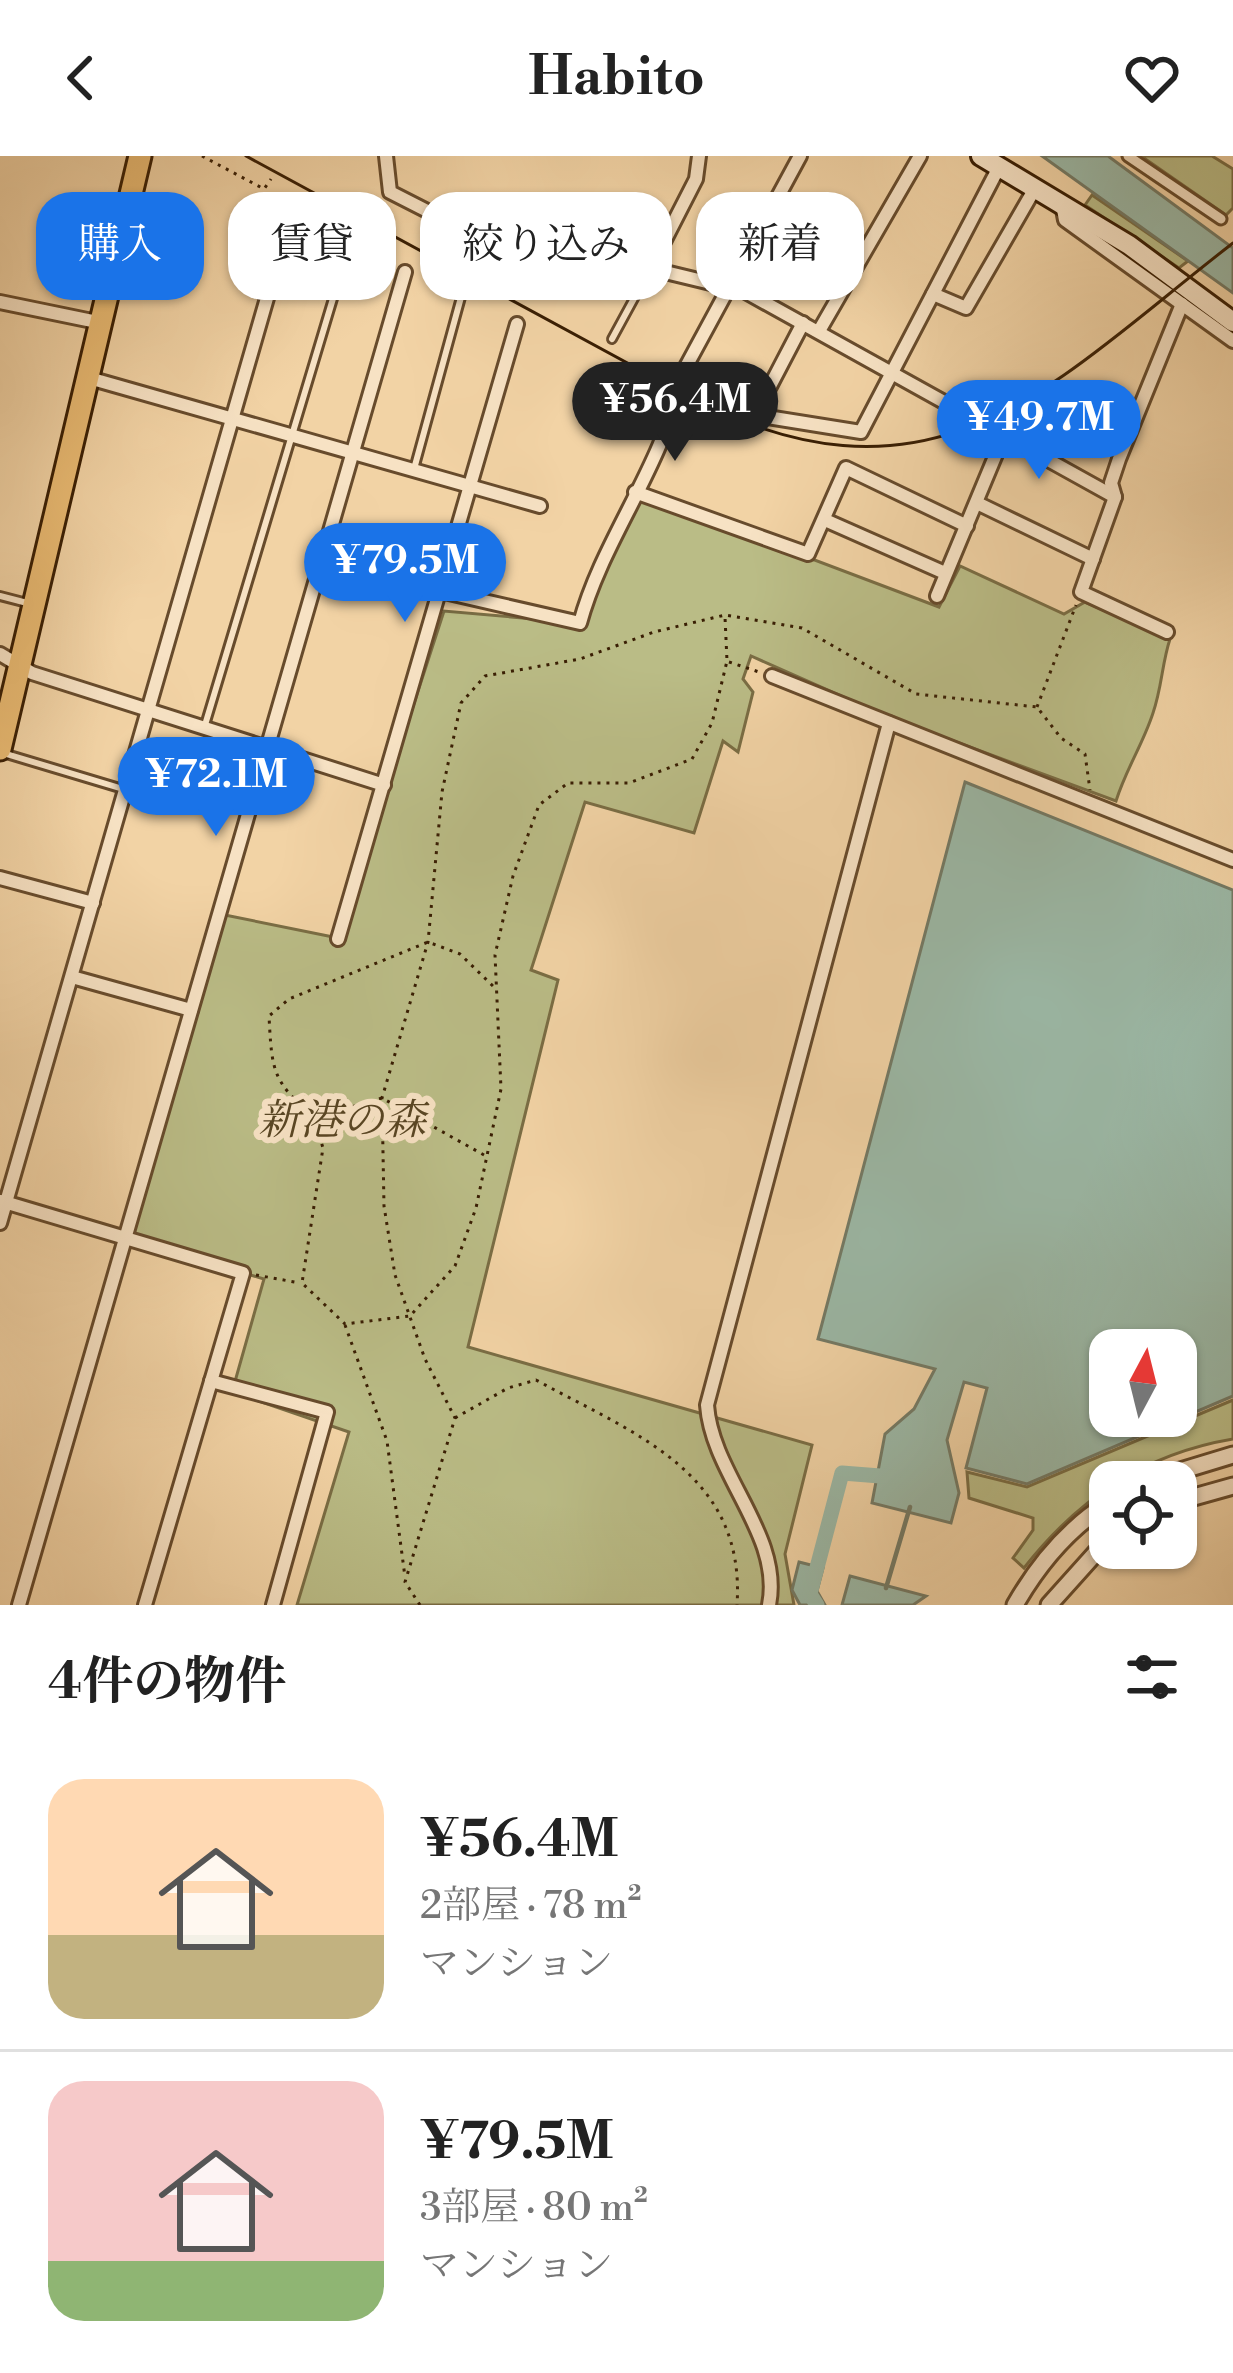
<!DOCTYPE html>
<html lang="ja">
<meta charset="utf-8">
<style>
body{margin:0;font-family:"Libre Bodoni","Noto Serif JP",serif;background:#f6f6f6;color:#222;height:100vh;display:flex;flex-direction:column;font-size:45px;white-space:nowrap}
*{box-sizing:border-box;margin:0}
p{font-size:39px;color:#767676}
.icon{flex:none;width:66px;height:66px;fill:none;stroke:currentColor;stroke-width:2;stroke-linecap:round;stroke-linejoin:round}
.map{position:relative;height:1449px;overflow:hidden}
.details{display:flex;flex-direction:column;background:#fff;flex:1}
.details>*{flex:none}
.top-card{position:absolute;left:36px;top:36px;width:1161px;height:108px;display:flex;gap:24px}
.needle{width:78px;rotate:7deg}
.tools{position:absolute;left:1089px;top:1173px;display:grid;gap:24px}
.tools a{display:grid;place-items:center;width:108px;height:108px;border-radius:24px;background:#fff;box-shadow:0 3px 9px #0004;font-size:60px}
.price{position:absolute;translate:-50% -102px;padding:0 27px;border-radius:42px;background:#1a73e8;color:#fff;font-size:39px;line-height:78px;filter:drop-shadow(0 3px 6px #0008)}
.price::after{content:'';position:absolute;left:50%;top:72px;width:36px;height:27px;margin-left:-18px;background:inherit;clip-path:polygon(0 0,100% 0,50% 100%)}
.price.on{background:#222;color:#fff}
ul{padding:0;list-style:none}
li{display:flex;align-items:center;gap:36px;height:300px;padding:0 48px}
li+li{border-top:3px solid #e0e0e0}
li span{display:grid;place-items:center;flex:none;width:336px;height:240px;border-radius:36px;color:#555}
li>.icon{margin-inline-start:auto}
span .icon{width:144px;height:144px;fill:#fffc;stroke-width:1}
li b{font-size:51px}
h2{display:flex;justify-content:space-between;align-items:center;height:144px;padding:0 48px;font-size:51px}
.chip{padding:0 42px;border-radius:36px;background:#fff;box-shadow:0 3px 9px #0004;font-size:42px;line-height:108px}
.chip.on{background:#1a73e8;color:#fff}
header{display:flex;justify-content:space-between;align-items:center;height:156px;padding:0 48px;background:#fff;font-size:54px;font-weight:800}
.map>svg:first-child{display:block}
.green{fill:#babc86;stroke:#7a6d44;stroke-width:3}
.water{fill:#9bb8a6;stroke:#747a65;stroke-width:3;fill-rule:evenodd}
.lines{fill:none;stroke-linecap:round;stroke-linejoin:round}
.stream{stroke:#747a65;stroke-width:4.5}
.canal{stroke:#9bb8a6;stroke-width:15}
.service-casing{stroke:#674b2c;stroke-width:12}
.pedestrian-casing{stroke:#674b2c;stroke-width:15}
.minor-casing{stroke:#674b2c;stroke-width:18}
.tertiary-casing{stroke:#674b2c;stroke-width:21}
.secondary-casing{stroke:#391e03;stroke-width:24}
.trunk-casing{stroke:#391e03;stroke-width:27}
.path{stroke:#391e03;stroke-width:3;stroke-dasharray:3 6;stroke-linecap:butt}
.service{stroke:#f7e2c4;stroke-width:6}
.pedestrian{stroke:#f7e2c4;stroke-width:9}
.minor{stroke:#f7e2c4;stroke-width:12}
.tertiary{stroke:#f7e2c4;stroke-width:15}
.secondary{stroke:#f7e2c4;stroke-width:18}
.trunk{stroke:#e9ba72;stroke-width:21}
.tram{stroke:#391e03;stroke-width:3}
.labels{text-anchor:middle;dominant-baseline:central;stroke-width:12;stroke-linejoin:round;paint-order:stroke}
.park-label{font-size:42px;font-style:italic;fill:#594624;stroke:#f7e2c4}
</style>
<header><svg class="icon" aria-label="back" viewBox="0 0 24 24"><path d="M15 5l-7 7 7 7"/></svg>Habito<svg class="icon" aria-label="heart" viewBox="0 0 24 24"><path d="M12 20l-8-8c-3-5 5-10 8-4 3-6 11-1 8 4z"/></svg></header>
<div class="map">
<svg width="1233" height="1449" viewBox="0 0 1233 1449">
<rect width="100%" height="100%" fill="#f2d3a5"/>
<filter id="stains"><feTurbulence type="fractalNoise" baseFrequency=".00167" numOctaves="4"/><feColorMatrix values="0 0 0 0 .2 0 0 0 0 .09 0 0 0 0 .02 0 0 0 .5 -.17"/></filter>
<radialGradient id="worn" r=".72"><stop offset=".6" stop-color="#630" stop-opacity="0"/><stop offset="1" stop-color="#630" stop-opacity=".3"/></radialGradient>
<!-- green -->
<g class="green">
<polygon points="1141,0 1212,0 1233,13 1233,52 1226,59"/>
<polygon points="1092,39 1188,105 1179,112 1085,49"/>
<path d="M635,336L939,451L960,410L1064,458L1085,446L1170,483C1162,507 1162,531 1153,557C1143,588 1126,613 1116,645L889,561L751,500L743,523L753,536L738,596L723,585L694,677L585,646L531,814L558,824L468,1191L812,1289L785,1398L794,1449H297L349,1276L232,1236L264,1123L126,1082L220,758L338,782L444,455L579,467Z"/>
<path d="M1233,1244V1283C1144,1298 1078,1343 1024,1412L1013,1402L1033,1374V1362L969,1342L967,1316L1027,1331Z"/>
</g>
<!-- water -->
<g class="water">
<polygon points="1042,0 1108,0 1233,92 1233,137"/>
<polygon points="579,46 629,58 622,88 572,76"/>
<path d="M965,626L1233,734V1240L1027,1328L966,1312L987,1232L964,1226L947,1284L959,1337L951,1367L872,1347L885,1278L914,1253L935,1213L818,1183ZM1176,1194V1260H1110V1194Z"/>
<polygon points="799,1406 823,1412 817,1435 825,1449 800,1449 792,1434"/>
<polygon points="850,1420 926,1440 913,1449 842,1449"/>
</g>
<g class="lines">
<!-- stream -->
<polyline class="stream" points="886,1432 910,1351"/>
<!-- canal -->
<polyline class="canal" points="817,1449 810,1438 842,1317 893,1321"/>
<!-- service casing -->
<g class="service-casing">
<g id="service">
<polyline points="612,183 650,113"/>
<polyline points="414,313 463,134"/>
<polyline points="0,440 31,448"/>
<polyline points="205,569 350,86"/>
<polyline points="3,597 123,633"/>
</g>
</g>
<!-- pedestrian casing -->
<g class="pedestrian-casing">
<polyline id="pedestrian" points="1128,0 1221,63"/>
</g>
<!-- minor casing -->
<g class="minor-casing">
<g id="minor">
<polyline points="386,0 390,36 441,62 744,135 1115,341"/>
<polyline points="1062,48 1065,64 1233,185"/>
<polyline points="650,113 696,23 699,0"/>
<polyline points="933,138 966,152 1034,34"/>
<polyline points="0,146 102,167"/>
<polyline points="819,175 920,0"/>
<polyline points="681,220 755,259 861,276 998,13"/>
<polyline points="89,222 540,350"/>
<polyline points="755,259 803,167"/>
<polyline points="635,336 808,398 846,312 967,370"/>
<polyline points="977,347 1093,403"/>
<polyline points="825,364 945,417"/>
<path d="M440,435L580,467C603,382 665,308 681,220L800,0"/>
<polyline points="937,440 1004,279"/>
<polyline points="1167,476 1081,436 1115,341 1111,327 1119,303 1182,148"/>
<polyline points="0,498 32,517 384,629"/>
<polyline points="772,520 1233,704"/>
<polyline points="0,722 93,747"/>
<polyline points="338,783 517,168"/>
<polyline points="72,821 191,854"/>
<polyline points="1,1045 243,1117 145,1449"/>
<polyline points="0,1067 291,59"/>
<polyline points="211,1225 327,1256 273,1449"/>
<polyline points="19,1449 405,116"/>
<path d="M769,1449C783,1379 712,1319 707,1249L889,567"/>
</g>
</g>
<!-- tertiary casing -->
<g class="tertiary-casing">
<g id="tertiary">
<polyline points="1144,1326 1233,1299"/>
<polyline points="1176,1346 1233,1330"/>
<path d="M1015,1449C1039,1407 1068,1372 1110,1346"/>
<polyline points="1049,1449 1110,1381"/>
</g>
</g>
<!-- secondary casing -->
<g class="secondary-casing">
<polyline id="secondary" points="981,0 1129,89 1233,166"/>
</g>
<!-- trunk casing -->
<g class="trunk-casing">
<polyline id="trunk" points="0,593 140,0"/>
</g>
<!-- path -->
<g class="path">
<polyline points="202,0 264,33 271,23"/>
<polyline points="729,506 759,516"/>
<polyline points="1037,551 1076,449"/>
<polyline points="314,962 323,992 302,1127 345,1168 410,1160 455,1110 476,1052 501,933 495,799 513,720 539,649 568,627 629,627 692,603 712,567 727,505 725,461"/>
<path d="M484,999L382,942L314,962C272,924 272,916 269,860L289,843L428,786L460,798L495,832"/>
<polyline points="256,1119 300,1127"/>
<polyline points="345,1169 387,1285 405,1421"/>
<path d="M455,1262L508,1232L536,1224C635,1278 746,1317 737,1449"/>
<polyline points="420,1449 405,1426 455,1262 425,1203 395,1119 384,1050 382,942 428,786 442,636 461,547 485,520 580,503 654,476 725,459 802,472 916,538 1037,551 1061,582 1085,598 1090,634"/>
</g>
<!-- service -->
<use href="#service" class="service"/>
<!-- pedestrian -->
<use href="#pedestrian" class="pedestrian"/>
<!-- minor -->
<use href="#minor" class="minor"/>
<!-- tertiary -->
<use href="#tertiary" class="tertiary"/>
<!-- secondary -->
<use href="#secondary" class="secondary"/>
<!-- trunk -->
<use href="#trunk" class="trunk"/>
<!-- tram -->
<path class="tram" d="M246,0L703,248C941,363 1057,223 1233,87"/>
</g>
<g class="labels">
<!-- park labels -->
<g class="park-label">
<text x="342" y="965">新港の森</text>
</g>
</g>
<rect width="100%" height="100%" filter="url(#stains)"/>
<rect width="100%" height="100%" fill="url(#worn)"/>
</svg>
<div class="tools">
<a><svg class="needle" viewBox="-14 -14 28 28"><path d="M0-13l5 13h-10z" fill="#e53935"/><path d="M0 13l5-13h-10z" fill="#767676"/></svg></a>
<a><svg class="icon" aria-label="locate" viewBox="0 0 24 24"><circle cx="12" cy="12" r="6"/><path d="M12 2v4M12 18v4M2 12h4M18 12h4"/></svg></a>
</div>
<b class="price on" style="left:675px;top:308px">¥56.4M</b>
<b class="price" style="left:1039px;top:326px">¥49.7M</b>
<b class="price" style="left:405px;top:469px">¥79.5M</b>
<b class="price" style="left:216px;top:683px">¥72.1M</b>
<div class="top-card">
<a class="chip on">購入</a>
<a class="chip">賃貸</a>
<a class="chip">絞り込み</a>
<a class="chip">新着</a>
</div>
</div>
<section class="details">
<h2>4件の物件<svg class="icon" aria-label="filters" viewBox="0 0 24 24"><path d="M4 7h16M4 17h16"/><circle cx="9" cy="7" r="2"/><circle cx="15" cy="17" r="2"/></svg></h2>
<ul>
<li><span style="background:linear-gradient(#ffd9b3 65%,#c2b280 0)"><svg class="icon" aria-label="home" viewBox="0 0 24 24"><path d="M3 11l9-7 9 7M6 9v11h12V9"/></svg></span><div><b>¥56.4M</b><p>2部屋 · 78 m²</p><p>マンション</p></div></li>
<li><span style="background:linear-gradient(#f6c9c9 75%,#8fb573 0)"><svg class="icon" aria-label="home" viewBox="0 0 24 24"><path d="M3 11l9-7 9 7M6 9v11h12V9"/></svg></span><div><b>¥79.5M</b><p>3部屋 · 80 m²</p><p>マンション</p></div></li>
</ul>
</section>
